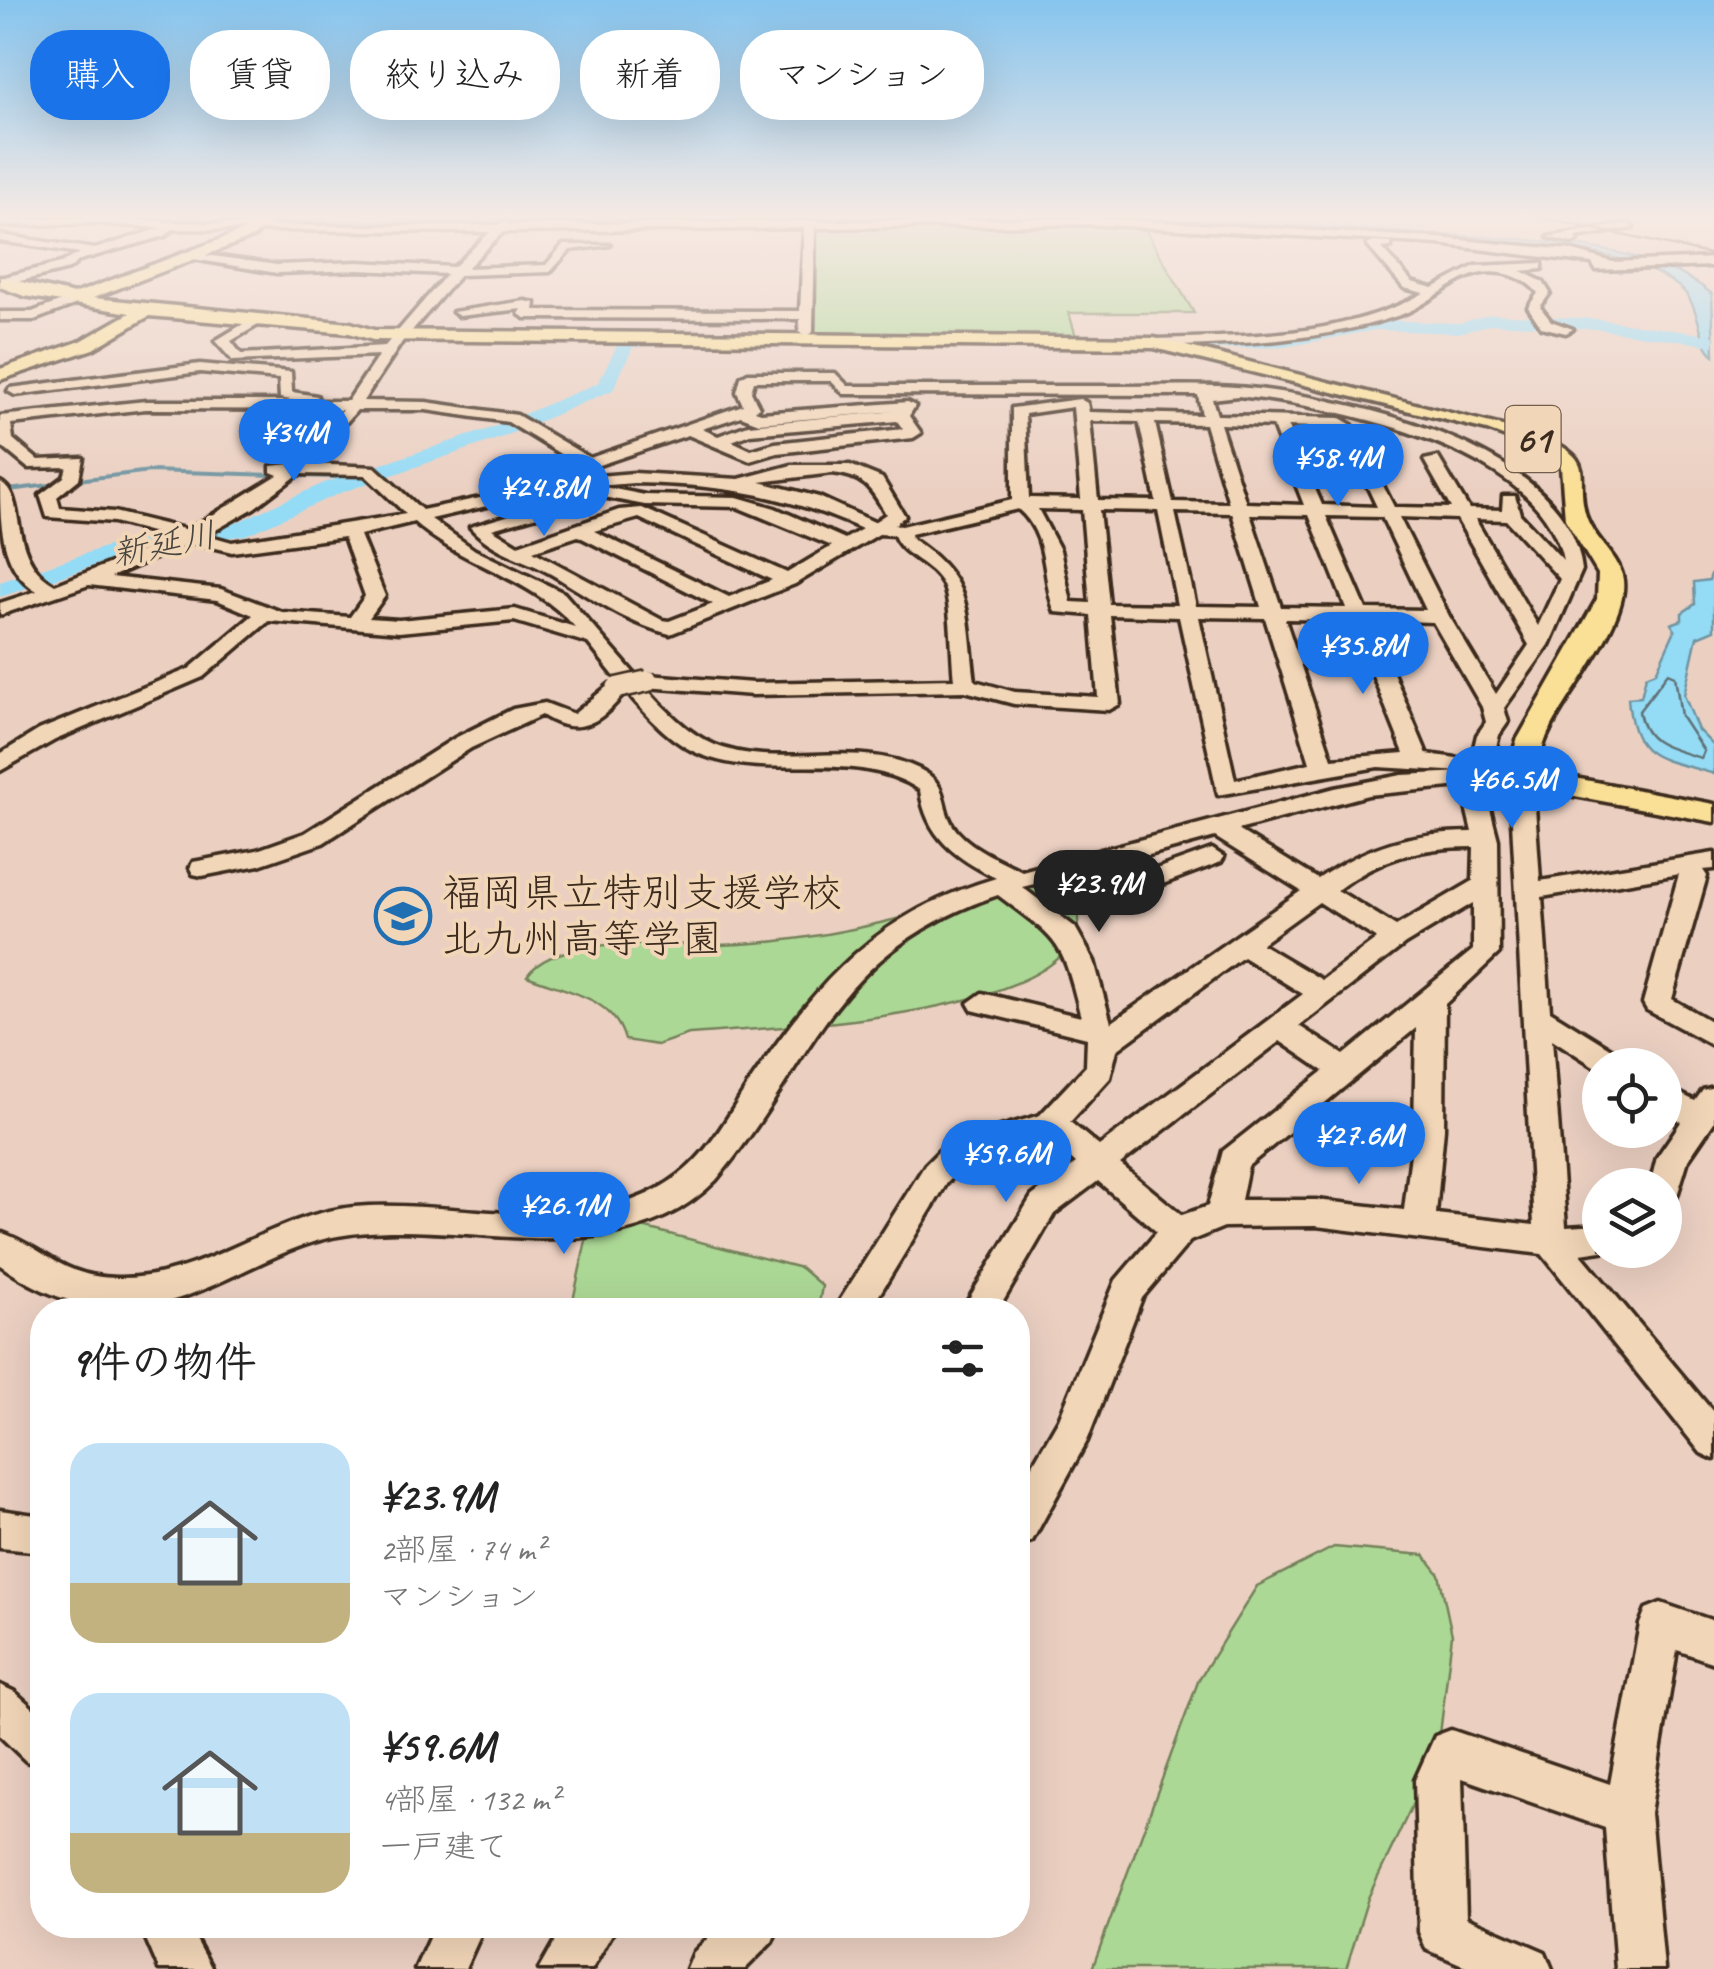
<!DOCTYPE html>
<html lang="ja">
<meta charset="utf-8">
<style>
body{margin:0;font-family:Caveat,"Klee One",sans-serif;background:#f6f6f6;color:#222;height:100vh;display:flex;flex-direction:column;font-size:38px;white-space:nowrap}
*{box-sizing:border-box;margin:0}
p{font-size:32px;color:#767676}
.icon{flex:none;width:55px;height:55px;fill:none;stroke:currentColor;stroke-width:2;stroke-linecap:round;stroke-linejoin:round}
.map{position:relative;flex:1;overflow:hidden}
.side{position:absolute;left:30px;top:1298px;width:1000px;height:640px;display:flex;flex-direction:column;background:#fff;border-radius:40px;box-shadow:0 10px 40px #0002}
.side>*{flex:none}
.top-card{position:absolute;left:30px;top:30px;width:1000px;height:90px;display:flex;gap:20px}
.fabs{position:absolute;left:1582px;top:1048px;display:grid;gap:20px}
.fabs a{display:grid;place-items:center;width:100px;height:100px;border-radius:50%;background:#fff;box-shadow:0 10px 40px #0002;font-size:50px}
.price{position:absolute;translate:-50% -85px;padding:0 22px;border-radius:35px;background:#1a73e8;color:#fff;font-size:32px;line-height:65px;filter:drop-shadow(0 2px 5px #0008)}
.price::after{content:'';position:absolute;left:50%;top:60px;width:30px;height:22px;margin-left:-15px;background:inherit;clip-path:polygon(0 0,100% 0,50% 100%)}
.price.on{background:#222;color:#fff}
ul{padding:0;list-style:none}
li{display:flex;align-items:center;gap:30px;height:250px;padding:0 40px}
li span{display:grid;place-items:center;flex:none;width:280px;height:200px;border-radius:30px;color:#555}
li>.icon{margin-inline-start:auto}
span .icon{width:120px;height:120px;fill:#fffc;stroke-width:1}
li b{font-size:42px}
h2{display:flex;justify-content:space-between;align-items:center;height:120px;padding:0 40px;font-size:42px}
.chip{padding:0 35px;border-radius:40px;background:#fff;box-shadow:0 10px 40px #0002;font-size:35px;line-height:90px}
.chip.on{background:#1a73e8;color:#fff}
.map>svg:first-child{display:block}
.green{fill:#acd896;stroke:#74815a;stroke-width:2.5}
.water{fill:#94dbf6;stroke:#7094a0;stroke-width:2.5}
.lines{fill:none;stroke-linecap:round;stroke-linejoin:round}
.shore{stroke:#5f7174;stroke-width:2.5}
.stream{stroke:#7094a0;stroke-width:4}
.river{fill:#94dbf6;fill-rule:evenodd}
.minor-casing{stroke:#3b2a1e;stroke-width:7}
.major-casing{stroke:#3b2a1e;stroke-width:7}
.minor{fill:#f2d6b8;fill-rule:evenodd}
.major{fill:#fadf96;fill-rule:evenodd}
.tram{stroke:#3b2a1e;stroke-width:2.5}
.minor-bridge-casing{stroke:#3b2a1e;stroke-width:25;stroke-linecap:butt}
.minor-bridge{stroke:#f2d6b8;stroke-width:20}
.labels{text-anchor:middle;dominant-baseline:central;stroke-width:8;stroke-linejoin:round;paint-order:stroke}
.far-water-label{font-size:35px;font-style:italic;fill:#48453e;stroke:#f2d6b8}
.shield{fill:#f2d6b8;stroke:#725e4c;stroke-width:2.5}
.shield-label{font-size:38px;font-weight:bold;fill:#3b2a1e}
.poi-label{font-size:40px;fill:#3b2a1e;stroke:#f2d6b8;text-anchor:start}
</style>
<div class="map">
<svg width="1714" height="1969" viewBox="0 0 1714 1969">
<rect width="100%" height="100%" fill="#ebd0c2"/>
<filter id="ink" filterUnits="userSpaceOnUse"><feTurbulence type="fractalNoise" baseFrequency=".01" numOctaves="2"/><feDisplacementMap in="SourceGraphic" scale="20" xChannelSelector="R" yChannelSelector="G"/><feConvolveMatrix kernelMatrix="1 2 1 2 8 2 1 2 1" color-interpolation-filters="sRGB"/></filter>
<g filter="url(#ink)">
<!-- green -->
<g class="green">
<polygon points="984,221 1142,224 1194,313 1069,313 1077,340 812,336 816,226"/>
<path d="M1064,874C1075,888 1077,897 1078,915C1087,1018 761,1028 689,1034L657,1045L625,1040C613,996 566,992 527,976C555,934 662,945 708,945C834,945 944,905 1064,874Z"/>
<polygon points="590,1222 623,1222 801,1268 822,1286 818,1310 571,1310"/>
<polygon points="1334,1547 1424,1555 1439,1574 1452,1635 1438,1751 1368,1898 1346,1969 1092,1969 1199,1679 1257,1586"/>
</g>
<!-- water -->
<g class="water">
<polygon points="142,217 293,222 939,217 266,227 165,223 170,220"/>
<path d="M1025,217C1155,217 1282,224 1412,233C1499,240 1643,236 1712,294L1714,355C1696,341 1703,305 1678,286C1607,235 1481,244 1397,238C1273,229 1149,220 1025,217Z"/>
<path d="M1714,566V630L1697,637L1684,695L1698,730L1714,746V774C1660,757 1633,763 1628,698L1641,697L1646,676L1656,672L1675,630L1671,624L1682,620V613L1695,604L1694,582L1709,580Z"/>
</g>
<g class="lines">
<!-- shore -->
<path class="shore" d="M1668,673L1675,676L1681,716L1704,751L1701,758C1670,748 1644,746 1639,711Z"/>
<!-- stream -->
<g class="stream">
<polyline points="70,481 150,471 362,478"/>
<polyline points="0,491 58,484"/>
</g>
<!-- river -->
<g class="river">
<polygon points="1492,314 1597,319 1714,336 1714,346 1597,329 1492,324 1459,333 1375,330 1285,347 1141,351 1132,346 1141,341 1285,337 1375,320 1459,323"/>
<polygon points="674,335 683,340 680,344 633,347 613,390 503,437 340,493 246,535 135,552 0,597 0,582 123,541 233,524 324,483 489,429 598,383 621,338"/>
</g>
<!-- minor casing -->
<g class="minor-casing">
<g id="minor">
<path d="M94,217C228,227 363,227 497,225L506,220L510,225L1089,218L1438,238L1570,250L1613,262L1714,258V266L1596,270L1592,263L1438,244L1089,224L815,228L813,332L806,336L799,332L800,319L525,318L519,314L522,309L459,316L453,312L525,301L535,303L534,310L800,311L804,228L503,232L467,268L546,265L563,245H610L570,250L550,272L460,275L402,342L363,401L426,402L517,415L590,458L743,405L737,392L741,377L748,373H835L848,386C937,386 1026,386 1114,386C1167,386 1221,383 1273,391C1371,405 1569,451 1582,570L1549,645L1504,708L1508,722L1499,735L1490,772L1521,770L1533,777L1540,881L1714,853V869L1703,870L1707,876L1672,999L1714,1023V1046L1647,1010L1643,1003L1679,874L1542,897L1550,1011L1624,1057L1629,1065H1600V1070L1552,1039L1566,1227L1600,1225V1250H1608L1581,1254L1714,1413V1459L1701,1453L1542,1254L1316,1226L1224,1227L1190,1241L1142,1298L1087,1441L1032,1541L1018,1546V1490L1059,1419L1116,1280L1157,1232L1098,1181L1054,1214L998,1310H962L1032,1196L1076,1163L1046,1136L969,1161L947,1183L870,1310H834L925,1165L947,1143L1040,1115L1086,1066L1087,1038L972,1010L968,1003L982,993L1081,1017C1062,939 1060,942 998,895C828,953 817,1059 716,1180C609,1288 448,1206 320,1240C251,1259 195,1308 120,1308C76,1308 35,1290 0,1265V1232C46,1248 60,1277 117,1278C203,1280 270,1215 354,1207C458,1198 589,1244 679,1175C711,1151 730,1112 752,1079C819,980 877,913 996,878C956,858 926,837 920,790C856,747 772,782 702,755C670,743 647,715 626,691C602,722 578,739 542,715L471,748L323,843L259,865L202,876L193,874L190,868L193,862L257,850L305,833L455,738L513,709L545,703L574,714L610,684L619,682L588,643L514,621L399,632L269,621L203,677L55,740L0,771V754L39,730L189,669L253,615L217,600L89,585L0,615V603L37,591C0,569 0,521 0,482C28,495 6,558 55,585L174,538L114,522L47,517L40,495L64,477L67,467L28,468L0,445V416L146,401H296L280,398L279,379L200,372L15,395L8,391L10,388L200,364L291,372L292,392L317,396L318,401H348L379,355L233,361L215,341L258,315L263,322L231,341L241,354L385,346L447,274L358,270L277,273L187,258L183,252L277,265L358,262L454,267L490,232L173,229L165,236L80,260L69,269L0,286V278L61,263L80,253L0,241V235L95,249L161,228L94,223L0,226V220ZM754,381H831L844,394L1198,395L1202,415L1089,412L1087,403L1080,399L1012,408V500L902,526L894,525L905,516L882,478L850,465H792L739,479L634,473L598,476L596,466L688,435L750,461L777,453L913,438L921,433L909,416L915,406L908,402L761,413L755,411L759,407L751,392ZM1238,396C1334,406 1542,447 1563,560L1520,514L1515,496H1503L1502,510L1469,509L1438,457L1424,460L1451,508L1394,507L1352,425L1340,418L1217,415L1212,399ZM1073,407L1081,499L1029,498L1025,414ZM146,409L342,410L291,464L271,466V472L278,475L188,530L114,512L60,508L57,497L79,479L83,458L38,460L13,439L11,424ZM357,410H426L508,422L580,466L582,477L422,510L375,467L310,464ZM897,411L748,425L718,436L702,429L741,416L759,423ZM897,421L903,429L775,443L751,450L732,441L750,434ZM1090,421L1139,422L1156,501L1098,500ZM1155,423L1205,424L1229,503L1173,502ZM1220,424L1273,426L1304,505L1246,503ZM1288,426L1340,428L1377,507L1322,505ZM832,473C864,476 871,488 886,514L874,522L819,497L760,482ZM299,474L365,475L406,514L232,542L207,535L254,508ZM634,483C721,485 781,493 862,529L845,539L775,508L737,497L645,495L604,487L470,527C492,552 523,558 551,574C590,597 625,623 670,634L795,584L879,534L894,535C901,556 932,563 943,585C952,604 951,655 954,679L753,683L648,675L639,679L564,593L475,550L431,519L560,489ZM603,497L645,505L737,507L832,546L787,573L642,508L619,510L518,545L492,529ZM1018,509C1050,536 1041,578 1055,612L1091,615L1098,697L1015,692L975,681C966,613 975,580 912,539L911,534ZM1038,509L1082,510L1090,603L1071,602L1060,550ZM1099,510L1158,511L1177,605L1109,604ZM1175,512L1232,513L1261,607L1196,606ZM1250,514L1309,515L1346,608L1281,607ZM1326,516L1382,517L1426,610L1366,609ZM1399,517L1457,519L1529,645L1496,694L1449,616ZM639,518L772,580L729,597L594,531ZM1475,519L1506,520L1560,579L1538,626ZM414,522C463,566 531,577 575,627L515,609L399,620L369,618L385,596L360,535ZM578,536L713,604L669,621L662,620L533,551ZM344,537L365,596L350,617L282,612L221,589L111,577L192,542L232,552ZM1110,615L1179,617L1218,795L1378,767L1464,772L1402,775L1335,788L1022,871C1000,860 974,850 957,831C937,807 953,786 919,769C856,737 779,771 715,745C687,733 665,709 645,687L753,695L965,691L1014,704L1109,710L1120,704ZM1199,617L1265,618L1310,763L1235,780ZM1285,619L1351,620L1404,753L1332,759ZM1371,620L1433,622L1482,707L1486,722L1477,735L1471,760L1427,754ZM1510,785L1534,1225L1436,1214L1444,1129L1445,1004L1499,953L1498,840L1484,786ZM1461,786L1472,832C1413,832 1367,845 1318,879L1238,830L1368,795ZM1215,837L1301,891L1111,1023L1094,961L1075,927L1022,887L1072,875L1080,888L1089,890L1160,885L1221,862L1224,857L1212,849L1156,869L1099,875L1094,870ZM1474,847L1473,881L1396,926L1337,890C1381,858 1419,847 1474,847ZM1319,902L1377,939L1322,980L1261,944ZM1473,903V950L1344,1055L1299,1026L1405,944ZM1243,957L1303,994L1099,1146L1070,1122L1110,1078L1117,1050ZM1416,1028L1414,1129L1404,1210L1316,1200H1241L1248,1166ZM1280,1041L1324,1071L1223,1151L1208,1206L1182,1215L1120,1164Z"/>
<polygon points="1629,223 1633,228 1575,237 1578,240 1572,243 1548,237"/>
<path d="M1373,242L1391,243V247L1382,248L1412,282L1433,288L1475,266L1542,263V269L1521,271L1543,282L1550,293L1540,307L1551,321L1573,329L1566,333L1541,327L1528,307L1538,293C1525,277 1502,270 1482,273C1453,278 1428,306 1400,315C1320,342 1237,344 1154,347L1147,343L1154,339C1245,336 1342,338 1424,293L1404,288L1367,245Z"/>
<polygon points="78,295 82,302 34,320 0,320 0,312 32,312"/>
<polygon points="1665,1086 1695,1101 1703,1090 1714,1087 1714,1122 1688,1160 1676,1199 1665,1203 1665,1185 1650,1185 1657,1157 1681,1122 1665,1112"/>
<polygon points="0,1510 42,1516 42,1546 32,1551 0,1548"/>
<polygon points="1661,1603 1714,1621 1714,1663 1677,1650 1650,1813 1664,1969 1616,1969 1605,1828 1462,1778 1466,1918 1545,1952 1552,1969 1472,1969 1426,1949 1419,1932 1415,1780 1435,1736 1451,1730 1610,1784 1640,1624 1646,1609"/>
<polygon points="0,1685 15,1692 42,1716 42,1767 26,1761 0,1736"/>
<polygon points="140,1925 188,1925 212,1969 159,1969"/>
<polygon points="435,1925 485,1925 465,1969 415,1969"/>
<polygon points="564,1925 617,1925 592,1969 539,1969"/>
<polygon points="721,1925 779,1925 772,1942 745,1969 687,1969 694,1952"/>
</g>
</g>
<!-- major casing -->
<g class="major-casing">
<path id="major" d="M261,217H276L253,237L93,298L351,323L374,330L1154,338L1542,436C1601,463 1573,473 1586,516C1593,538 1616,553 1622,575C1634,619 1561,699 1545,741C1541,751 1540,761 1537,771L1714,804V822L1521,786L1506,777L1517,740L1597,599L1598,574L1565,519L1561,467L1538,449L1487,430L1154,348L373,340L349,333L149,316L93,349L0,380V369L81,341L130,313L24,296L0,287V277L74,294L243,231Z"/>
</g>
<!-- minor -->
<use href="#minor" class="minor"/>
<!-- major -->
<use href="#major" class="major"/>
<!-- tram -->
<polyline class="tram" points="1539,217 1714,255"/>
<!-- minor-bridge casing -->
<g class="minor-bridge-casing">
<polyline id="minor-bridge" points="617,688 648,681"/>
</g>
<!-- minor-bridge -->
<use href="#minor-bridge" class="minor-bridge"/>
</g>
</g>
<!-- sky -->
<linearGradient id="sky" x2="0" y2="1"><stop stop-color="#86c4ee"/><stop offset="0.44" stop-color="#f6eae4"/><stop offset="1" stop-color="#f6eae4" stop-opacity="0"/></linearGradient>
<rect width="1714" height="492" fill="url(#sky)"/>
<!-- icons -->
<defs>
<g id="school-ring" transform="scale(2.875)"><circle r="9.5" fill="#f2d6b8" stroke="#1f6fb2" stroke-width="1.5"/><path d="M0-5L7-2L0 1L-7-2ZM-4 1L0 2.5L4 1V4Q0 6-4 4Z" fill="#1f6fb2"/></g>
</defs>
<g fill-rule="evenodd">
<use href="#school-ring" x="403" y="916"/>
</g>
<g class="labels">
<!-- far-water labels -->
<g class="far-water-label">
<text transform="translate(164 544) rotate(-11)">新延川</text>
</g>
<!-- shield labels -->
<rect class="shield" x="1505.5" y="406" width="55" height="66" rx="8"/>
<g class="shield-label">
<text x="1533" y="439">61</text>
</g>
<!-- poi labels -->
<g class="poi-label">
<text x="442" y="893">福岡県立特別支援学校<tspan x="442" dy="46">北九州高等学園</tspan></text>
</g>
</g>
</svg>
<div class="fabs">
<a><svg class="icon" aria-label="locate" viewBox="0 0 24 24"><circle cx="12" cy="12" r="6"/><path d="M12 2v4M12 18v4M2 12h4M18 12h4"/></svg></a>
<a><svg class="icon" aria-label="layers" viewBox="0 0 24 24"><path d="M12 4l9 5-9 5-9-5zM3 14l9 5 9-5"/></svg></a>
</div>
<b class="price" style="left:294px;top:484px">¥34M</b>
<b class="price" style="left:1338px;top:509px">¥58.4M</b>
<b class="price" style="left:544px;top:539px">¥24.8M</b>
<b class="price" style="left:1363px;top:697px">¥35.8M</b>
<b class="price" style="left:1512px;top:831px">¥66.5M</b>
<b class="price on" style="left:1099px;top:935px">¥23.9M</b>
<b class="price" style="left:1359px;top:1187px">¥27.6M</b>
<b class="price" style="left:1006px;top:1205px">¥59.6M</b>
<b class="price" style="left:564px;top:1257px">¥26.1M</b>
<div class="top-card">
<a class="chip on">購入</a>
<a class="chip">賃貸</a>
<a class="chip">絞り込み</a>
<a class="chip">新着</a>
<a class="chip">マンション</a>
</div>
<section class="side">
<h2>9件の物件<svg class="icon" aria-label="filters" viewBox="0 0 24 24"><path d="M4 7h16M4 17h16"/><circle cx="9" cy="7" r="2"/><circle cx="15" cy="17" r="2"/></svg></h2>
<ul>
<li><span style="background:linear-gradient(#bfe0f5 70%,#c2b280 0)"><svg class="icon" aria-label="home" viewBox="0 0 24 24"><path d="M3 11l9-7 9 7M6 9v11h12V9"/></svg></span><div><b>¥23.9M</b><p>2部屋 · 74 m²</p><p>マンション</p></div></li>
<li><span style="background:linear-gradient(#bfe0f5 70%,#c2b280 0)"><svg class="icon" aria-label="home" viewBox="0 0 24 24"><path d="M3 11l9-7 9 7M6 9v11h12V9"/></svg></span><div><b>¥59.6M</b><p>4部屋 · 132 m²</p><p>一戸建て</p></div></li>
</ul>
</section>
</div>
